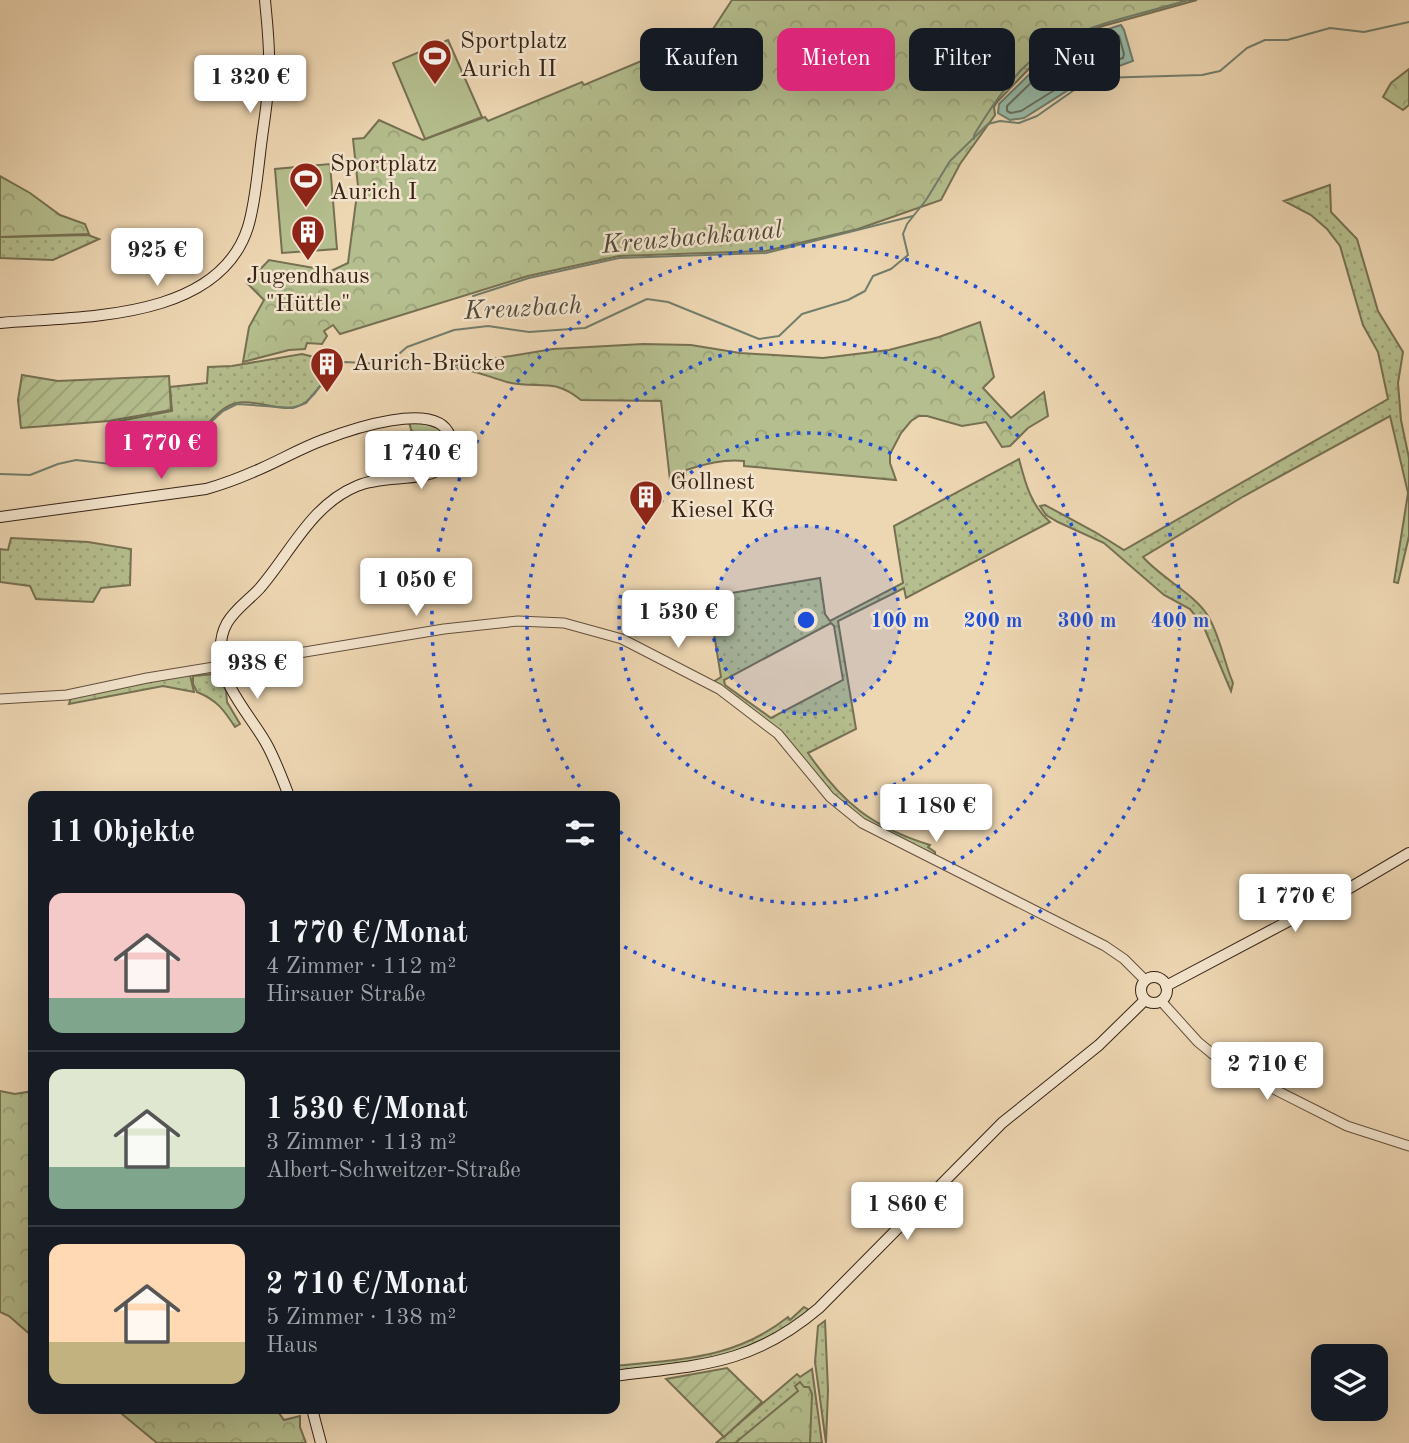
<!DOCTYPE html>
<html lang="de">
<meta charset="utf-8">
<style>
body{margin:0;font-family:"Old Standard TT",serif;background:#20242c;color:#f1f3f6;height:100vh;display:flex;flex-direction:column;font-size:26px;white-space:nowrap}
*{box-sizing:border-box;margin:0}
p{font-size:23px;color:#9ea1a6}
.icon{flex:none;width:38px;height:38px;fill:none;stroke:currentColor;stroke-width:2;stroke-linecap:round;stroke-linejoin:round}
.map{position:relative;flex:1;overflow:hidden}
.panel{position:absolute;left:28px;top:791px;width:592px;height:623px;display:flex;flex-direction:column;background:#171b24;border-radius:14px;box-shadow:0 7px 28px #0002}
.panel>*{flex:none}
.guide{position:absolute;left:640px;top:28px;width:663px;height:63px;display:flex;gap:14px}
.buttons{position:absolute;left:1311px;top:1344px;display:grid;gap:14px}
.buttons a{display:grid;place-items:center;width:77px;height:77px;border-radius:14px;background:#171b24;box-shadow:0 7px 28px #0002;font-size:35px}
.price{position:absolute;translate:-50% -60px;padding:0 16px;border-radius:7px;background:#fff;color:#222;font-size:23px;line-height:46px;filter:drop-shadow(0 2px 4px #0008)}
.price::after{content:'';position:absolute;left:50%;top:42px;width:21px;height:16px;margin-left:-10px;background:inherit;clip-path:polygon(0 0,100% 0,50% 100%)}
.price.on{background:#db2777;color:#fff}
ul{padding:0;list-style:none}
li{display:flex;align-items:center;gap:21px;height:175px;padding:0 21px}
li+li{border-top:2px solid #363941}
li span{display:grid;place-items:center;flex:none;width:196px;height:140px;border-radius:14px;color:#555}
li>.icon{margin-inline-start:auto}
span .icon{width:84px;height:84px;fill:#fffc;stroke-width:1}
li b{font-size:30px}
h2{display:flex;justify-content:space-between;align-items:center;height:84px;padding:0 21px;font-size:30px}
.pill{padding:0 24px;border-radius:14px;background:#171b24;box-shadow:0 7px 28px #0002;font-size:24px;line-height:63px}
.pill.on{background:#db2777;color:#fff}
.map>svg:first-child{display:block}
.grass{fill:url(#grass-dots);stroke:#767052;stroke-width:2;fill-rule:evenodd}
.forest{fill:url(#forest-crowns);stroke:#767052;stroke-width:2}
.garden{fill:url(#garden-furrows);stroke:#767052;stroke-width:2}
.pitch{fill:#b5be8e;stroke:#767052;stroke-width:2}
.water{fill:#9abaa6;stroke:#727d6c;stroke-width:2}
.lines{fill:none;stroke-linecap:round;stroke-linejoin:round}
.shore{stroke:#686e5e;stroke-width:2}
.stream{stroke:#727d6c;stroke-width:2}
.tertiary-casing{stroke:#644f3c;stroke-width:11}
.secondary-casing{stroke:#362215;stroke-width:12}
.tertiary{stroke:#f3e4cd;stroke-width:9}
.secondary{stroke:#f3e4cd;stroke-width:10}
.ring{fill:none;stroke:#1d4ed8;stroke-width:3.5;stroke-dasharray:3.5 7}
.labels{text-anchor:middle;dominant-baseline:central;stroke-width:5;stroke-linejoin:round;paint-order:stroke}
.poi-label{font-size:24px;fill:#362215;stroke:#f3e4cd;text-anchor:start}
.water-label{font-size:26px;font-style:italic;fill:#4f4839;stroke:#f3e4cd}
.centre{fill:#1d4ed8;stroke:#f3e4cd;stroke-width:3.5}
.ring-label{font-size:21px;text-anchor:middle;font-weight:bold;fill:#1d4ed8;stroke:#f3e4cd;stroke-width:5;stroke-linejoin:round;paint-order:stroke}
</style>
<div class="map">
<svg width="1409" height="1443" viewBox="0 0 1409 1443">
<defs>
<pattern id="grass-dots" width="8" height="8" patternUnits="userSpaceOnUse" patternTransform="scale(1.75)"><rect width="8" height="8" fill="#b5be8e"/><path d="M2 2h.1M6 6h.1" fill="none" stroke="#9ca37a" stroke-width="1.8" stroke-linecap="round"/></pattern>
<pattern id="forest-crowns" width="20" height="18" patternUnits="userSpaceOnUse" patternTransform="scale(1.75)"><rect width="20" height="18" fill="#b5be8e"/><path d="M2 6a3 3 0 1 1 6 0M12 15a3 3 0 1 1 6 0" fill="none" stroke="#9ca37a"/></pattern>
<pattern id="garden-furrows" width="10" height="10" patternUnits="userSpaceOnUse" patternTransform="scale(1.75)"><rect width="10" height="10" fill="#b5be8e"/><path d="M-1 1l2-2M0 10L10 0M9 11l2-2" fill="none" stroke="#9ca37a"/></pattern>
</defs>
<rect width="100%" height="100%" fill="#edd6b2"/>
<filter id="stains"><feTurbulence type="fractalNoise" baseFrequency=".00286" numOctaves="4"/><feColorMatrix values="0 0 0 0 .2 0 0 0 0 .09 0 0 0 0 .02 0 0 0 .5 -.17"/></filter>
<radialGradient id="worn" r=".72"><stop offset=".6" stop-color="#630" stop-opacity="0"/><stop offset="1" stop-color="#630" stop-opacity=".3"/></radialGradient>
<!-- grass -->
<g class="grass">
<path d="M1330,185L1331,212L1357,239L1378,311L1403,352L1398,383L1401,420L1409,458V536L1398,583L1394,582L1408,493L1390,416L1244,496L1143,557C1161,578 1195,594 1208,616C1220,636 1224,662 1233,683L1231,691L1203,625L1190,609L1164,595L1104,543L1058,522L1046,515L1040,506L1045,505L1095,532L1124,550L1388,399L1378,352L1363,325L1340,246L1327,229L1311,215L1284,201Z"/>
<polygon points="88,235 99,239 53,260 0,258 0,237"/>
<path d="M302,354L318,358L329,367C325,380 317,393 306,402C286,417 259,398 237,403C222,406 213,419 203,428C180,448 143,461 113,463L109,423L172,411L170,387L207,383L208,367L232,366Z"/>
<path d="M1019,459C1025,482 1031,506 1050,522L906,598L904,588L838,621L856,729L808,753C842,803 872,827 930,845L928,847L935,852V856L876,829L837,802L796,749L713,682L721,677L708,597L820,578L825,614L830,621L903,583L894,526ZM831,623L834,626L843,680L771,718L725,685L724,680Z"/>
<polygon points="11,538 88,542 131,549 130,585 101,588 93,602 36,599 30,586 0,582 0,549 8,550"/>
<path d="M214,674L226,690L227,702L240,724L235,727C224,710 217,700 197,692L193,684V676Z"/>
<polygon points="190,675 194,692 163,686 69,704 71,698 163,679"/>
<path d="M804,1307L809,1310L789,1329L719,1359L614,1373V1366C679,1359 734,1360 788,1317L790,1320Z"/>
<polygon points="825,1321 828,1390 826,1443 815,1362 818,1326"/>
<polygon points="812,1369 822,1443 716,1443 797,1374 800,1377"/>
</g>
<!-- forest -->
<g class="forest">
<polygon points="732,0 1197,0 1103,26 1076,36 1045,52 997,102 994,107 995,115 960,164 941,200 858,229 766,251 619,256 528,276 340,334 333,325 324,331 327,336 322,344 307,343 305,349 289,350 243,362 249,327 264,300 247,283 269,260 331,271 348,263 358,186 353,139 364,138 379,120 423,140 485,117 488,121 582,82 584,85 711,32"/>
<polygon points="1409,69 1409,105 1403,110 1383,97 1391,83"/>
<polygon points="0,176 30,193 60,215 85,224 89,234 0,237"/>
<path d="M980,322L994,377L983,388L1011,418L1044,392L1048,416L1028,428L1010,446L1002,447L986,422L962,426L927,416H919L911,421L901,433L890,454V463L896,480L744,466V461C723,459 705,464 686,470V475L670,480L661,401L581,400C551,376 539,390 507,382C489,377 472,369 453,368L456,365L553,349L643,344L691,345L740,353L823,358L889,350L939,337Z"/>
<path d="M417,421L440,428C456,448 443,465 423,472L409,422Z"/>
<polygon points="0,1091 15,1094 33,1091 33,1337 9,1316 0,1312"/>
<polygon points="800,1382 804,1387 809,1387 812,1394 810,1443 735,1443 798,1391 795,1386"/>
<polygon points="116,1409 276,1409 284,1420 300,1416 300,1427 306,1443 157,1443"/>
</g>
<!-- garden -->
<g class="garden">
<polygon points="22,375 58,381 169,376 171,410 109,421 21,428 18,400"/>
<polygon points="727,1368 762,1402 724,1437 666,1379"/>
</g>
<!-- pitch -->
<g class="pitch">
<polygon points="448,40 482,117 425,139 393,63"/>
<polygon points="330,164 337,249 282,253 275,169"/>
</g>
<!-- water -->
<polygon class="water" points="1121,25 1124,30 1133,61 1089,77 1024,118 1010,120 998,113 999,104 1048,56 1077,39"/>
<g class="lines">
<!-- shore -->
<g class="shore">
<path d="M1115,34L1119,36L1124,54L1123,58L1085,71L1021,111L1011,113L1007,111V106C1044,71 1062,46 1115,34Z"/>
<path d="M1109,44L1113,49L1112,53L1081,63L1058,77L1054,75C1058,61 1095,49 1109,44Z"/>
</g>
<!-- stream -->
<g class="stream">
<path d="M974,139V135C991,107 1017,67 1046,49C1089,23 1140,15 1188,0"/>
<polyline points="473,296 529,278 619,258 766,253 913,216"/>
<polyline points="0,474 30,475 58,464 76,460 111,464 131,463 180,443 201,431 223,411 237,404 293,408 306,403 334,369 345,362 381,364 392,360 407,347 454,330 488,326 529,332 585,328 647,299 668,302 759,339 779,336 802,314 848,300 865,291 873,276 891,269 908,255 903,234 907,224 926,200 950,161 988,124 1000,121 1019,123 1037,116 1077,88 1098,78 1202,75 1220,71 1247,48 1265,40 1287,40 1330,28 1364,32 1409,22"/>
</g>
<!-- tertiary casing -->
<g class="tertiary-casing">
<g id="tertiary">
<polyline points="0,699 67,695 147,678 444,629 518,621 564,623 622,639 719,689 778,734 830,797 862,823 1105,946 1124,959 1145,980"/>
<polyline points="1161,1001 1198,1042 1226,1065 1347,1126 1409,1146"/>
</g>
</g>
<!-- secondary casing -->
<g class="secondary-casing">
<g id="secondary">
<path d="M0,323C79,316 218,322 248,227C255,204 257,178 260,154C263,125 269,98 269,69C270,46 267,23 265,0"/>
<path d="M0,517L206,489C224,484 242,477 260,469C281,460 301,448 323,440C349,430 437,399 450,436C454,448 450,461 440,469C421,482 382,475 357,486C311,505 291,552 260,588C249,600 235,609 227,623C222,632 220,643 221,654C222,687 250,715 266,743C275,759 282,778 289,796"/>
<circle cx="1154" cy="990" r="13"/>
<polyline points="1166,986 1336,896 1409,853"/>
<path d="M614,1376C698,1365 751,1366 819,1308L1002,1123L1099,1045L1145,1000"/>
<polyline points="312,1409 321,1443"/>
</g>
</g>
<!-- tertiary -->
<use href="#tertiary" class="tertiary"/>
<!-- secondary -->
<use href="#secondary" class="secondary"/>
</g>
<!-- distance rings -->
<circle cx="806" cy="620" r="94" fill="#1d4ed8" fill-opacity=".12"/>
<g class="ring">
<circle cx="806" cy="620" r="94"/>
<circle cx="806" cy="620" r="187"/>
<path d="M586 795A281 281 0 1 1 614 826"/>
<path d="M476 796A374 374 0 1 1 616 942"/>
</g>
<!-- icons -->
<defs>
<g id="stadium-pin" transform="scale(1.75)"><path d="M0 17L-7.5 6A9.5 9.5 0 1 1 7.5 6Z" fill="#8f2418" stroke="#f3e4cd"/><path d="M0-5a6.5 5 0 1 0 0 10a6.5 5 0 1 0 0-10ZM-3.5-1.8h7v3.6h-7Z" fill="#fff"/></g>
<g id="building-pin" transform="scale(1.75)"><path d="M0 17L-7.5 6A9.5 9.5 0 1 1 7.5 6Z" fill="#8f2418" stroke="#f3e4cd"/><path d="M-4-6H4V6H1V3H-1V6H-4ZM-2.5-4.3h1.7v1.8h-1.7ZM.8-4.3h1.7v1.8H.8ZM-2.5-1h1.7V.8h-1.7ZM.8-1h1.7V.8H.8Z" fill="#fff"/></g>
</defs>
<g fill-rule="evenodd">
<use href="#stadium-pin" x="435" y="56"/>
<use href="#stadium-pin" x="306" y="179"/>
<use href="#building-pin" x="308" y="232"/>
<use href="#building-pin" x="327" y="364"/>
<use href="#building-pin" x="646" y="497"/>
</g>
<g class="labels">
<!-- poi labels -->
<g class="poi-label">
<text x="460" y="42">Sportplatz<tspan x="460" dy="28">Aurich II</tspan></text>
<text x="330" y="165">Sportplatz<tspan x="330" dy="28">Aurich I</tspan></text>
<text x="308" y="277" text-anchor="middle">Jugendhaus<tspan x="308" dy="28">"Hüttle"</tspan></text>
<text x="352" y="364">Aurich-Brücke</text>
<text x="670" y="483">Gollnest<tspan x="670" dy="28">Kiesel KG</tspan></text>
</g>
<!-- water labels -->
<g class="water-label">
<text transform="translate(692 238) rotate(-5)">Kreuzbachkanal</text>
<text transform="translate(523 309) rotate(-3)">Kreuzbach</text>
</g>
</g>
<circle cx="806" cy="620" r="10" class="centre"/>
<g class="ring-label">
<text x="900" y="627">100 m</text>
<text x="993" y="627">200 m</text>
<text x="1087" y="627">300 m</text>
<text x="1180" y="627">400 m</text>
</g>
<rect width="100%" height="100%" filter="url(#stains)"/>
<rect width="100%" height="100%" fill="url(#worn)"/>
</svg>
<div class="buttons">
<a><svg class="icon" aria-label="layers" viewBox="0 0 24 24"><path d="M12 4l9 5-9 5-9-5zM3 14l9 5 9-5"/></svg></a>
</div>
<b class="price" style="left:250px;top:115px">1 320 €</b>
<b class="price" style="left:157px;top:288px">925 €</b>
<b class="price on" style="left:161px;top:481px">1 770 €</b>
<b class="price" style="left:421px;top:491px">1 740 €</b>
<b class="price" style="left:416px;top:618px">1 050 €</b>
<b class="price" style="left:678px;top:650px">1 530 €</b>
<b class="price" style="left:257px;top:701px">938 €</b>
<b class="price" style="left:936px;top:844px">1 180 €</b>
<b class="price" style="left:1295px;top:934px">1 770 €</b>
<b class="price" style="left:1267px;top:1102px">2 710 €</b>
<b class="price" style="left:907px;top:1242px">1 860 €</b>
<div class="guide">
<a class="pill">Kaufen</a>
<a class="pill on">Mieten</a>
<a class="pill">Filter</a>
<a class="pill">Neu</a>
</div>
<section class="panel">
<h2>11 Objekte<svg class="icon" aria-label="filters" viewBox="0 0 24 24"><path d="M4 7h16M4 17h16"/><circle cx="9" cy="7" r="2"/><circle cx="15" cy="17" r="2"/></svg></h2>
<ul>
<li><span style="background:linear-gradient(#f6c9c9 75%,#7fa58c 0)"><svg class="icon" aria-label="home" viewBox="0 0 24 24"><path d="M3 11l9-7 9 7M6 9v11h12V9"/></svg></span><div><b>1 770 €/Monat</b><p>4 Zimmer · 112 m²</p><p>Hirsauer Straße</p></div></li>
<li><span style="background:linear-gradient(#dfe7d0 70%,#7fa58c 0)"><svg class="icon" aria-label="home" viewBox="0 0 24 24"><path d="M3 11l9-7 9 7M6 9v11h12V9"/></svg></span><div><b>1 530 €/Monat</b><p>3 Zimmer · 113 m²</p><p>Albert-Schweitzer-Straße</p></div></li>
<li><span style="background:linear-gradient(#ffd9b3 70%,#c2b280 0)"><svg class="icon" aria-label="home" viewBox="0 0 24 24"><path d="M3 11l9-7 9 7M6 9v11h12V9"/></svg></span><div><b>2 710 €/Monat</b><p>5 Zimmer · 138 m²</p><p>Haus</p></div></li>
</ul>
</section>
</div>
